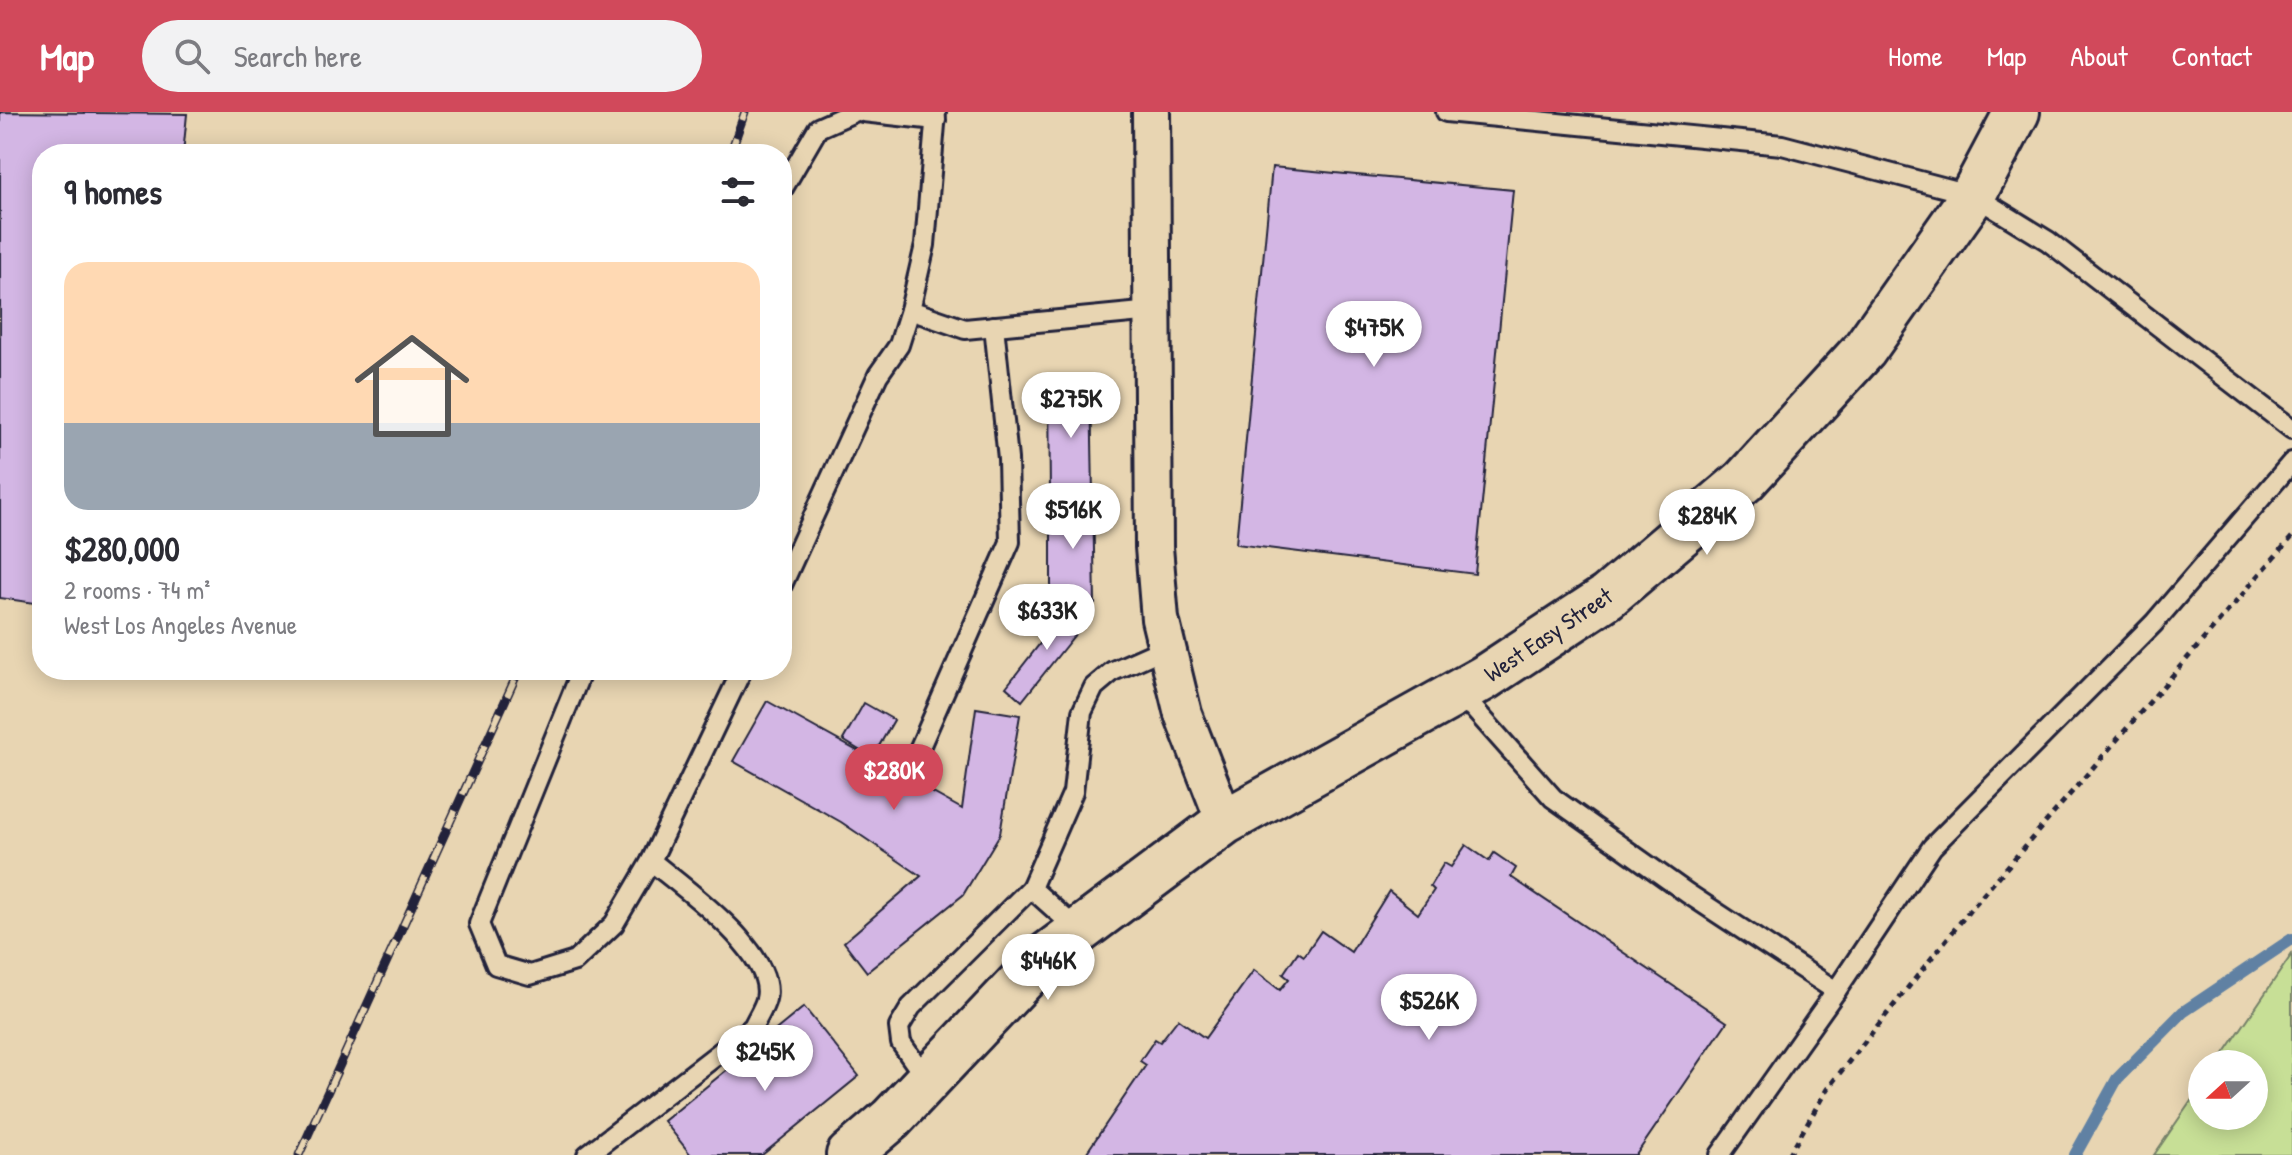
<!DOCTYPE html>
<meta charset="utf-8">
<style>
body{margin:0;font-family:"Patrick Hand",sans-serif;background:#f2f2f3;color:#2b2b33;height:100vh;display:flex;flex-direction:column;font-size:30px;white-space:nowrap}
*{box-sizing:border-box;margin:0}
p{font-size:26px;color:#7c7c81}
.icon{flex:none;width:44px;height:44px;fill:none;stroke:currentColor;stroke-width:2;stroke-linecap:round;stroke-linejoin:round}
.map{position:relative;flex:1;overflow:hidden}
.sheet{position:absolute;left:32px;top:32px;width:760px;height:536px;display:flex;flex-direction:column;background:#fff;border-radius:32px;box-shadow:0 4px 20px #0003}
.sheet>*{flex:none}
.needle{width:52px;rotate:249deg}
.buttons{position:absolute;left:2188px;top:938px;display:grid;gap:16px}
.buttons a{display:grid;place-items:center;width:80px;height:80px;border-radius:50%;background:#fff;box-shadow:0 4px 20px #0003;font-size:40px}
.price{position:absolute;translate:-50% -68px;padding:0 18px;border-radius:28px;background:#fff;color:#222;font-size:26px;line-height:52px;filter:drop-shadow(0 2px 4px #0008)}
.price::after{content:'';position:absolute;left:50%;top:48px;width:24px;height:18px;margin-left:-12px;background:inherit;clip-path:polygon(0 0,100% 0,50% 100%)}
.price.on{background:#d1495b;color:#fff}
ul{padding:0;list-style:none}
li{display:grid;align-content:center;gap:16px;height:424px;padding:0 32px}
li span{display:grid;place-items:center;height:248px;border-radius:24px;color:#555}
li>.icon{margin-inline-start:auto}
span .icon{width:144px;height:144px;fill:#fffc;stroke-width:1}
li b{font-size:34px}
h2{display:flex;justify-content:space-between;align-items:center;height:96px;padding:0 32px;font-size:34px}
header{display:flex;align-items:center;gap:48px;box-sizing:border-box;height:112px;padding:0 40px;background:#d1495b;color:#fff}
header strong{font-size:38px}
nav{display:flex;gap:44px;margin-inline-start:auto;font-size:28px}
.search{width:560px;height:72px;background:#f2f2f3;display:flex;align-items:center;gap:20px;box-sizing:border-box;padding:0 28px;border-radius:44px;color:#7c7c81;font-size:30px}
.map>svg:first-child{display:block}
.green{fill:#c7df96;stroke:#748068;stroke-width:2}
.lines{fill:none;stroke-linecap:round;stroke-linejoin:round}
.stream{stroke:#6081a3;stroke-width:12}
.building{fill:#d3b6e4;stroke:#22223b;stroke-width:2}
.service-casing{stroke:#22223b;stroke-width:24}
.minor-casing{stroke:#22223b;stroke-width:42}
.tertiary-casing{stroke:#22223b;stroke-width:50}
.path{stroke:#22223b;stroke-width:5;stroke-dasharray:6 6;stroke-linecap:butt}
.service{stroke:#e8d5b2;stroke-width:18}
.minor{stroke:#e8d5b2;stroke-width:36}
.tertiary{stroke:#e8d5b2;stroke-width:44}
.rail-casing{stroke:#22223b;stroke-width:9}
.rail{stroke:#e8d5b2;stroke-width:6;stroke-dasharray:18;stroke-linecap:butt}
.labels{text-anchor:middle;dominant-baseline:central;stroke-width:6;stroke-linejoin:round;paint-order:stroke}
.street-label{font-size:24px;fill:#22223b;stroke:#e8d5b2}
</style>
<header>
<strong>Map</strong>
<div class="search"><svg class="icon" aria-label="search" viewBox="0 0 24 24"><circle cx="10" cy="10" r="6"/><path d="M15 15l6 6"/></svg>Search here</div>
<nav><a>Home</a><a>Map</a><a>About</a><a>Contact</a></nav>
</header>
<div class="map">
<svg width="2292" height="1043" viewBox="0 0 2292 1043">
<rect width="100%" height="100%" fill="#e8d5b2"/>
<filter id="ink" filterUnits="userSpaceOnUse"><feTurbulence type="fractalNoise" baseFrequency=".0125" numOctaves="2"/><feDisplacementMap in="SourceGraphic" scale="16" xChannelSelector="R" yChannelSelector="G"/><feConvolveMatrix kernelMatrix="1 2 1 2 8 2 1 2 1" color-interpolation-filters="sRGB"/></filter>
<g filter="url(#ink)">
<!-- green -->
<polygon class="green" points="2292,842 2292,1043 2154,1043 2202,973 2202,1004 2254,1004 2254,952 2217,952"/>
<g class="lines">
<!-- stream -->
<polyline class="stream" points="2075,1043 2117,967 2183,900 2292,827"/>
</g>
<!-- building -->
<g class="building">
<polygon points="0,0 187,2 183,42 42,42 42,492 0,486"/>
<polygon points="1272,55 1513,78 1475,462 1236,432"/>
<polygon points="1091,273 1093,382 1050,382 1049,276"/>
<polygon points="1093,384 1095,492 1051,492 1051,387"/>
<polygon points="1071,492 1088,506 1022,589 1006,575"/>
<polygon points="767,589 962,697 976,596 1020,603 1000,722 963,783 867,860 844,830 921,764 841,710 733,649"/>
<polygon points="864,591 894,608 872,646 843,628"/>
<polygon points="1466,733 1489,749 1494,741 1516,756 1511,765 1727,910 1636,1043 1085,1043 1146,953 1140,949 1155,927 1160,930 1178,907 1205,926 1254,858 1280,878 1289,867 1283,862 1298,840 1304,844 1321,819 1351,840 1389,779 1418,802 1434,778 1430,774 1444,751 1451,755"/>
<polygon points="804,895 859,964 762,1043 691,1043 664,1009"/>
</g>
<g class="lines">
<!-- service casing -->
<g class="service-casing">
<g id="service">
<polyline points="863,0 936,8"/>
<polyline points="936,0 925,133 910,198 965,217 1152,199"/>
<polyline points="1446,0 1782,33 1973,83 2048,129 2292,317"/>
<polyline points="782,78 818,16 854,0"/>
<polyline points="782,473 878,263 899,233 910,198"/>
<polyline points="582,558 479,812 496,853 530,863 575,849 614,812 651,749"/>
<polyline points="1459,580 1553,686 1687,781 1836,879 1932,735 2154,511 2292,350"/>
<polyline points="913,651 1010,430 1008,347 994,214"/>
<polyline points="1031,776 1079,819"/>
<polyline points="927,968 901,931 899,915 911,895 1031,776 1073,680 1082,600 1094,575 1113,559 1165,536"/>
<path d="M587,1043L753,915C757,906 764,896 766,887C777,841 682,775 651,749L742,558"/>
<polyline points="1720,1043 1836,879"/>
</g>
</g>
<!-- minor casing -->
<g class="minor-casing">
<polyline id="minor" points="1151,0 1154,435 1160,507 1183,602 1225,710"/>
</g>
<!-- tertiary casing -->
<g class="tertiary-casing">
<polyline id="tertiary" points="849,1043 891,1007 1043,846 1225,710 1484,566 1607,485 1744,369 1864,238 1973,83 2017,0"/>
</g>
<!-- path -->
<polyline class="path" points="1789,1043 1827,977 1970,798 2292,425"/>
<!-- service -->
<use href="#service" class="service"/>
<!-- minor -->
<use href="#minor" class="minor"/>
<!-- tertiary -->
<use href="#tertiary" class="tertiary"/>
<!-- rail casing -->
<g class="rail-casing">
<g id="rail">
<polyline points="730,42 745,0"/>
<polyline points="299,1043 519,558"/>
</g>
</g>
<!-- rail -->
<use href="#rail" class="rail"/>
</g>
</g>
<g class="labels">
<!-- street labels -->
<g class="street-label">
<text transform="translate(1548 522) rotate(-34)">West Easy Street</text>
</g>
</g>
</svg>
<div class="buttons">
<a><svg class="needle" viewBox="-14 -14 28 28"><path d="M0-13l5 13h-10z" fill="#e53935"/><path d="M0 13l5-13h-10z" fill="#7c7c81"/></svg></a>
</div>
<b class="price" style="left:1374px;top:257px">$475K</b>
<b class="price" style="left:1071px;top:328px">$275K</b>
<b class="price" style="left:1073px;top:439px">$516K</b>
<b class="price" style="left:1707px;top:445px">$284K</b>
<b class="price" style="left:1047px;top:540px">$633K</b>
<b class="price on" style="left:894px;top:700px">$280K</b>
<b class="price" style="left:1048px;top:890px">$446K</b>
<b class="price" style="left:1429px;top:930px">$526K</b>
<b class="price" style="left:765px;top:981px">$245K</b>
<section class="sheet">
<h2>9 homes<svg class="icon" aria-label="filters" viewBox="0 0 24 24"><path d="M4 7h16M4 17h16"/><circle cx="9" cy="7" r="2"/><circle cx="15" cy="17" r="2"/></svg></h2>
<ul>
<li><span style="background:linear-gradient(#ffd9b3 65%,#9aa5b1 0)"><svg class="icon" aria-label="home" viewBox="0 0 24 24"><path d="M3 11l9-7 9 7M6 9v11h12V9"/></svg></span><div><b>$280,000</b><p>2 rooms · 74 m²</p><p>West Los Angeles Avenue</p></div></li>
</ul>
</section>
</div>
